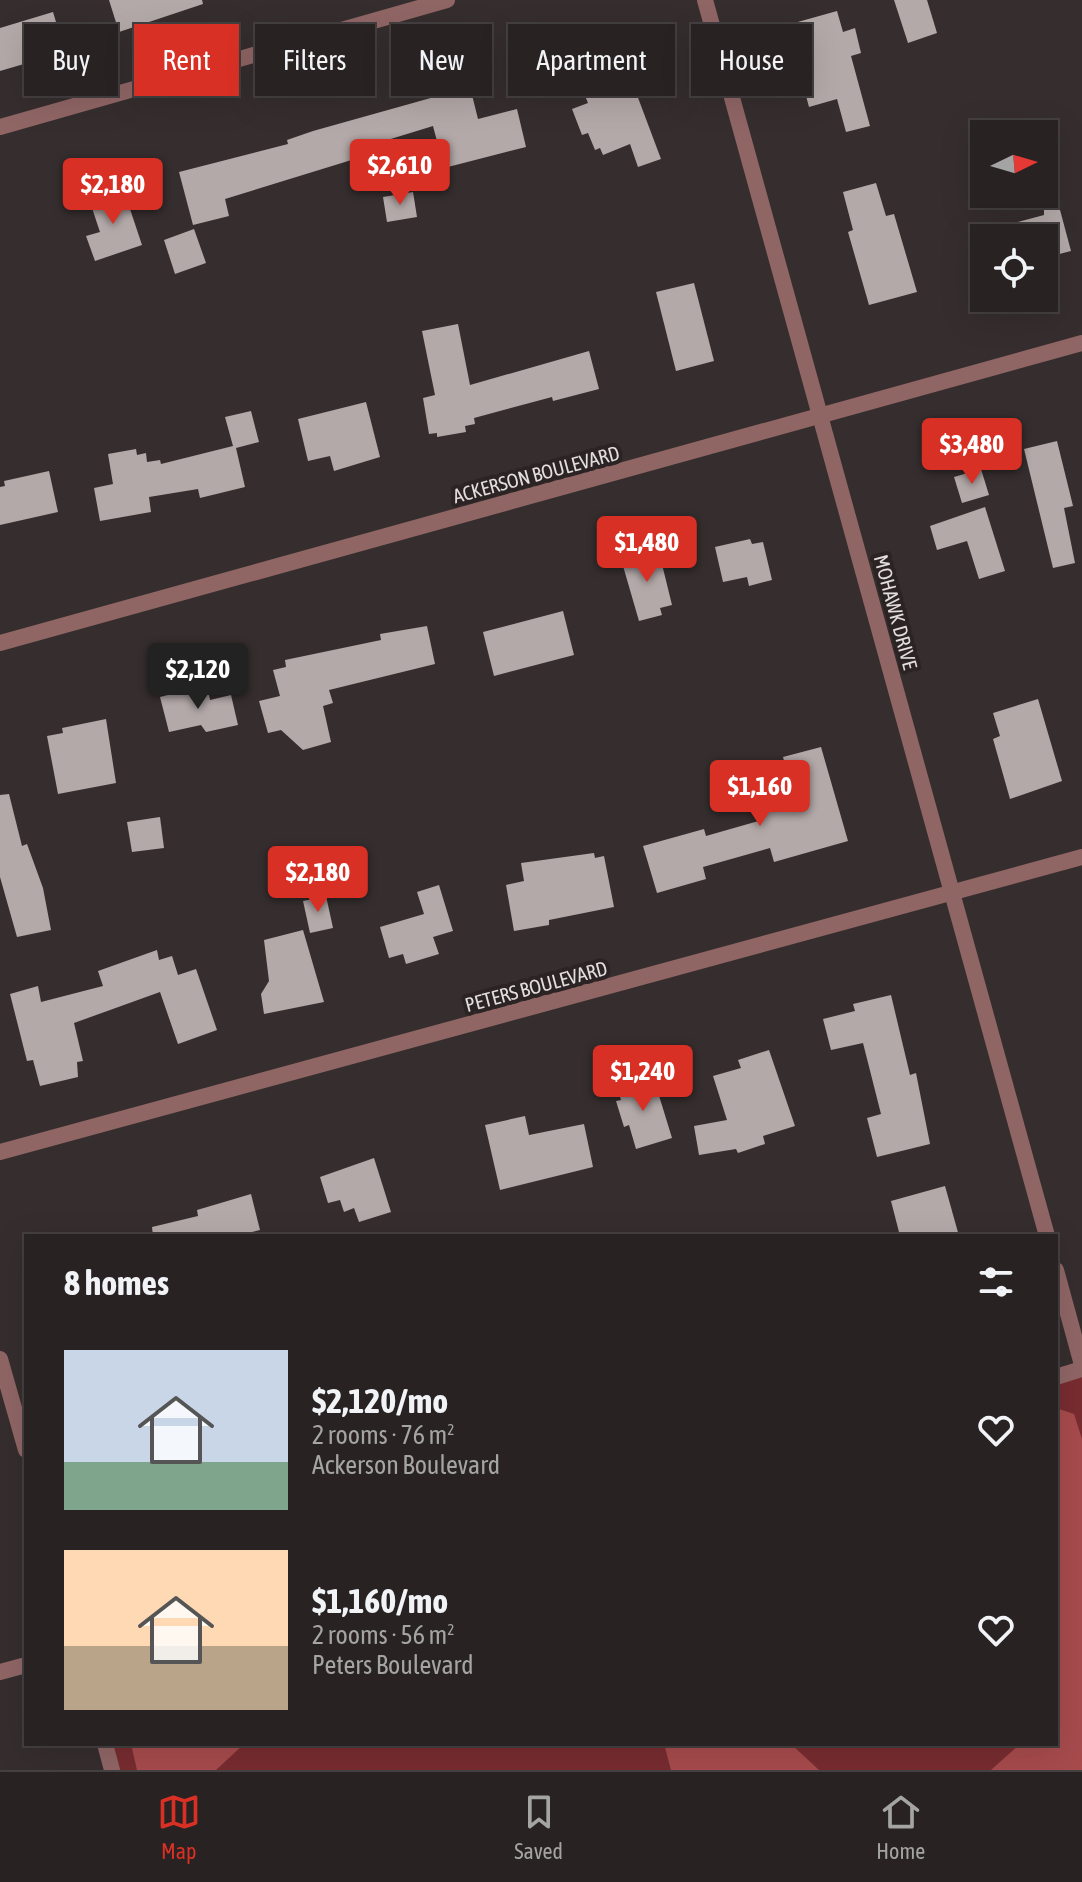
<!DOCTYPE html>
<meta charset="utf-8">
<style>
body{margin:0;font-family:"Asap Condensed",sans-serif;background:#342f2f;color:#f1f3f6;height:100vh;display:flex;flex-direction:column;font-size:30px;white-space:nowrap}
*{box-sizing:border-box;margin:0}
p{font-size:26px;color:#a5a4a5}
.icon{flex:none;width:44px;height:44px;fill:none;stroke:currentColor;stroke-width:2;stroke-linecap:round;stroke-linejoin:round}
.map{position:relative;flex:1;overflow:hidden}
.sheet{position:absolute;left:24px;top:1234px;width:1034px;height:512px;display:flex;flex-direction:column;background:#282222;border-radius:0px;box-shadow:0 8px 32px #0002,0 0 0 2px #443f40}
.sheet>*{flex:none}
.banner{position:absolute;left:24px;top:24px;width:1034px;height:72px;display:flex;gap:16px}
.needle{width:52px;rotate:85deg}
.tools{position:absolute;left:970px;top:120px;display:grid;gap:16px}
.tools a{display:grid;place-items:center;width:88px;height:88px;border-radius:0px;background:#282222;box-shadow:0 8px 32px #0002,0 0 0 2px #443f40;font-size:40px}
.price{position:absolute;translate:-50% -68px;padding:0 18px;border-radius:8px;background:#d93025;color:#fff;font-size:26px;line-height:52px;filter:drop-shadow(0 2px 4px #0008)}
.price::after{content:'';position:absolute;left:50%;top:48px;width:24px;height:18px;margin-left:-12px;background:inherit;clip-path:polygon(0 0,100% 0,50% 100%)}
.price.selected{background:#222;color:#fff}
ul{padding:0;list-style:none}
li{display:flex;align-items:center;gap:24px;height:200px;padding:0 40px}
li span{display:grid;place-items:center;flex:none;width:224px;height:160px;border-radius:0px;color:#555}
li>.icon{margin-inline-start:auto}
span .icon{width:96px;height:96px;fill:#fffc;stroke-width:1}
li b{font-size:34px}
h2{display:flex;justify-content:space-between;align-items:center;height:96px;padding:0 40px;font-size:34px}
.pill{padding:0 28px;border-radius:0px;background:#282222;box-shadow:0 8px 32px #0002,0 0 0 2px #443f40;font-size:28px;line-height:72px}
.pill.selected{background:#d93025;color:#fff}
.menu{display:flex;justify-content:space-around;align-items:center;height:112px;border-top:2px solid #443f40;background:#282222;font-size:22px;color:#a5a4a5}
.menu a{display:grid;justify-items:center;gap:4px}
.menu .selected{color:#d93025}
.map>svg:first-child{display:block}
.green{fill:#782c30}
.forest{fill:#a74b4d}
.building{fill:#b4a9a9}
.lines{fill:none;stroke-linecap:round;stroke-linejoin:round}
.street{stroke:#906665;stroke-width:16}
.labels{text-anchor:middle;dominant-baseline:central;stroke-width:8;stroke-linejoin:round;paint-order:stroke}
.street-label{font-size:20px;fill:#e4dfdf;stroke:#2c2424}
</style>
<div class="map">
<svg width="1082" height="1770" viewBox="0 0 1082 1770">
<rect width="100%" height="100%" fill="#362e2e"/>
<!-- green -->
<polygon class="green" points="1082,1369 1082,1770 116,1770 109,1744 1056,1744 1056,1377"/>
<!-- forest -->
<g class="forest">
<polygon points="1056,1408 1074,1414 1082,1439 1082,1770 991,1770 1020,1744 1056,1744"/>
<polygon points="131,1744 244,1744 216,1770 137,1770"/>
<polygon points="664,1744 791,1744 819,1770 671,1770"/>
</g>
<!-- building -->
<g class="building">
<polygon points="109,0 202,0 203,4 119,32"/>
<polygon points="894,0 927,0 937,33 908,43"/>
<polygon points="837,11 843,32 855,28 861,53 851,56 870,126 846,132 837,99 809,107 787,25"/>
<polygon points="53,12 65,52 0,71 0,28"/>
<polygon points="620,37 632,69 628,71 661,159 638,167 630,144 603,155 600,148 595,150 588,133 582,135 572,109 588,103 579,81 602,73 593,47"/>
<polygon points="470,87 478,119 517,109 526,147 444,168 433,126 368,146 371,154 225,199 229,216 193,225 179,172 288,144 287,140 313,131"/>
<polygon points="1052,180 1071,251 1044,258 1044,238 989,238 988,230 1044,215 1044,181"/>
<polygon points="876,183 886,216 894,214 917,292 869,305 848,232 853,230 843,192"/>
<polygon points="123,188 142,245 95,261 86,236 100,232 89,199"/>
<polygon points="413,192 417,217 387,222 383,197"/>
<polygon points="194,229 206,263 175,274 164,240"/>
<polygon points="694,283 714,361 676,371 656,292"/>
<polygon points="458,324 470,385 589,351 599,389 553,401 552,397 474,418 475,424 465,426 466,432 437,437 437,433 429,434 423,398 435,395 422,331"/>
<polygon points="366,402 380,457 334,471 330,456 308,461 298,419"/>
<polygon points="251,411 259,442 236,448 245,487 200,498 198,489 149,497 151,512 100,521 94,488 113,484 108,454 136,449 137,455 146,453 147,462 160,460 161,464 233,446 225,417"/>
<polygon points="1057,441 1073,506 1064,508 1075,563 1053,568 1024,449"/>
<polygon points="981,469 989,495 962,503 954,477"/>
<polygon points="49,471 58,512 0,525 0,487 5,486 4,481"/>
<polygon points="985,507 1005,571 979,579 967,541 937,550 930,526"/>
<polygon points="750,539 752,544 763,542 772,580 749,586 747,577 723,582 715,547"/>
<polygon points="658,548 672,605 660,608 662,615 639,621 621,559"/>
<polygon points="563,611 574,655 494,676 483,632"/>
<polygon points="427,626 435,664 329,690 333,703 323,706 331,742 303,750 281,730 268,733 259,701 280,696 273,670 286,667 285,660 381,640 380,634"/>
<polygon points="207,685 210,700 231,695 238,725 206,732 201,725 169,732 160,697"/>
<polygon points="1038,699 1062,781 1010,799 993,739 1000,736 993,713"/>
<polygon points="106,719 116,783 58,794 47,736 63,733 62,728"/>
<polygon points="821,747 848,841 774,862 770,848 703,867 706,879 657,893 643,846 704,829 706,836 762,820 757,800 792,790 783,757"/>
<polygon points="9,794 22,846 27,844 43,888 51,930 17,937 0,877 0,795"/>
<polygon points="160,817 164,848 132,852 127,822"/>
<polygon points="594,853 595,858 604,856 614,907 549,920 549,925 514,931 506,885 524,881 521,863"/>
<polygon points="439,885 453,931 433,937 439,954 406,964 403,954 389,958 380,927 424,914 417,892"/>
<polygon points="326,896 333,928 310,933 303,901"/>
<polygon points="303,930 324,1002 264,1014 261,994 269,981 264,940"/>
<polygon points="157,950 159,960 172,956 178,975 196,969 217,1030 178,1044 160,992 74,1023 83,1061 77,1062 78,1077 40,1086 33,1060 27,1061 10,994 38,986 41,1002 103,986 98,971"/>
<polygon points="891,995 910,1075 916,1073 930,1144 877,1157 867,1118 881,1114 863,1043 831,1050 823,1019 855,1011 853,1004"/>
<polygon points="769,1050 795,1126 763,1136 765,1144 738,1153 736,1149 699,1155 694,1126 727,1120 713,1076 741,1068 738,1060"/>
<polygon points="653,1076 672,1138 636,1149 629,1125 624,1127 616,1101 621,1100 617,1087"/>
<polygon points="525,1116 529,1135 584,1124 593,1167 500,1190 485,1125"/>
<polygon points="374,1158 391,1212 359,1222 354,1208 344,1212 340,1200 328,1203 320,1177"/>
<polygon points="945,1186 959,1236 900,1236 891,1201"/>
<polygon points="251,1194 260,1230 236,1236 153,1236 152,1227 198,1216 197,1210"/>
</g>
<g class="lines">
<!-- street -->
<g class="street">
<polyline points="705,0 1047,1236"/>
<polyline points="0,127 447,0"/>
<polyline points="0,643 1082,343"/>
<polyline points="0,1152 1082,857"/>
<polyline points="1056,1270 1082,1365"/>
<polyline points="0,1359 26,1450"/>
<polyline points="1056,1377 1082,1369"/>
<polyline points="0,1672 26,1665"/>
<polyline points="105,1744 112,1770"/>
</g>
</g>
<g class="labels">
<!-- street labels -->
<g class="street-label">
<text transform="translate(536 474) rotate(-15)">ACKERSON BOULEVARD</text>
<text transform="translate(896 612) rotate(75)">MOHAWK DRIVE</text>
<text transform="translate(536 986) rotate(-15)">PETERS BOULEVARD</text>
</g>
</g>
</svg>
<div class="tools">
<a><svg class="needle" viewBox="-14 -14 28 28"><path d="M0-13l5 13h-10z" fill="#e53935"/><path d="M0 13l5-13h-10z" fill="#a5a4a5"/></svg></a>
<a><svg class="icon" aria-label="locate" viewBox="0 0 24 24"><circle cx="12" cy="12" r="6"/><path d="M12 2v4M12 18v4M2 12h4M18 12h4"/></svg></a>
</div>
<b class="price" style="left:400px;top:207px">$2,610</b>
<b class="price" style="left:113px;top:226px">$2,180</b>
<b class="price" style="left:972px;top:486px">$3,480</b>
<b class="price" style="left:647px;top:584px">$1,480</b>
<b class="price selected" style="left:198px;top:711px">$2,120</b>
<b class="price" style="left:760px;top:828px">$1,160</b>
<b class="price" style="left:318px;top:914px">$2,180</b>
<b class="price" style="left:643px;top:1113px">$1,240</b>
<div class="banner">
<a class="pill">Buy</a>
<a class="pill selected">Rent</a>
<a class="pill">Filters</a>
<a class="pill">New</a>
<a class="pill">Apartment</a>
<a class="pill">House</a>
</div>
<section class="sheet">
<h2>8 homes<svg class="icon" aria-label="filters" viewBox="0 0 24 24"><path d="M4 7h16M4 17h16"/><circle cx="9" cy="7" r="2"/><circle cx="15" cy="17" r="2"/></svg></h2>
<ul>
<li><span style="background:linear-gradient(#c9d6e8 70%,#7fa58c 0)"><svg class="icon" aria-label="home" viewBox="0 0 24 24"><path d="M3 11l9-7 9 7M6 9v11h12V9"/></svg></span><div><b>$2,120/mo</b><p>2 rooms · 76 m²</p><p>Ackerson Boulevard</p></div><svg class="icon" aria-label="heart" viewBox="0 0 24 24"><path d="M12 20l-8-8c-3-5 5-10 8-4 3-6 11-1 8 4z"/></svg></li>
<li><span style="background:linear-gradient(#ffd9b3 60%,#b9a48a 0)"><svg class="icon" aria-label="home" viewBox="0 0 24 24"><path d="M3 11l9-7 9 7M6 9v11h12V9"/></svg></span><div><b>$1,160/mo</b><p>2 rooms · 56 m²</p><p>Peters Boulevard</p></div><svg class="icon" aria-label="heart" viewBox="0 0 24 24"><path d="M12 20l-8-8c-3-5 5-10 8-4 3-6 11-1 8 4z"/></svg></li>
</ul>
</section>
</div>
<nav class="menu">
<a class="selected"><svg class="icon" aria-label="map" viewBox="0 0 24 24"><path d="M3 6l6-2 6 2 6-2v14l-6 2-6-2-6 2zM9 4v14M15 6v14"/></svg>Map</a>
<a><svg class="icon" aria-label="saved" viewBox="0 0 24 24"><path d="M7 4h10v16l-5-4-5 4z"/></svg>Saved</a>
<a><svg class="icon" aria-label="home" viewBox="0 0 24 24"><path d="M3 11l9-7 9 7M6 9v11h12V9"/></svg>Home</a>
</nav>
